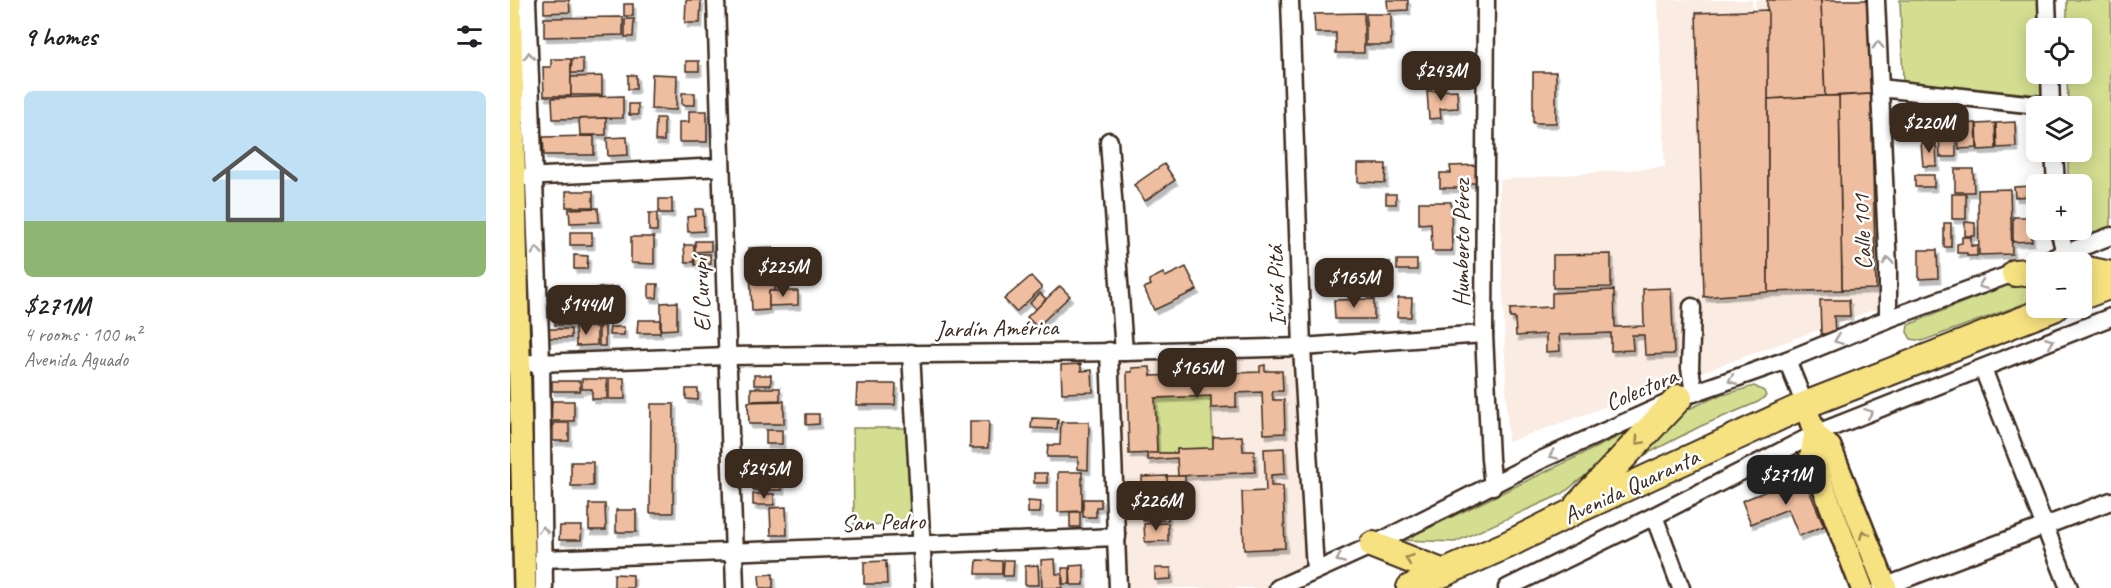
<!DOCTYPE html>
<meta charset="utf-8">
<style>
body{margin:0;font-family:Caveat,sans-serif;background:#f6f6f6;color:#202124;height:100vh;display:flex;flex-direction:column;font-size:22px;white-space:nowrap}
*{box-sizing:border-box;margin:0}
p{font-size:20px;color:#757577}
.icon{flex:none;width:33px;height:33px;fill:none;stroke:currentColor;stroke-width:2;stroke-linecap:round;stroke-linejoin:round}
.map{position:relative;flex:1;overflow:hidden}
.drawer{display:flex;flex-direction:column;background:#fff;width:510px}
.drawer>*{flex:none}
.tools{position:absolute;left:1516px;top:18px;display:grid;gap:12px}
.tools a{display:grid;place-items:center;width:66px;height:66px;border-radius:9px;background:#fff;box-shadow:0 3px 15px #0003;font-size:30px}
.price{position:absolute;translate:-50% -51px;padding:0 14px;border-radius:12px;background:#3b2a1e;color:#fff;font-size:20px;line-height:39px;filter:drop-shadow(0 2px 3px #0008)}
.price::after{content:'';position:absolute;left:50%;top:36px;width:18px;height:14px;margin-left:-9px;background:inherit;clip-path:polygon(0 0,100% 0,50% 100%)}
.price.on{background:#222;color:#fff}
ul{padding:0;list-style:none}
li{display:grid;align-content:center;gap:12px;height:318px;padding:0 24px}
li span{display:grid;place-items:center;height:186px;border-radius:9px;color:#555}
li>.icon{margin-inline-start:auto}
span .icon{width:108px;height:108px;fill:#fffc;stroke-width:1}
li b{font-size:26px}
h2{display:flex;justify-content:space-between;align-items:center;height:72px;padding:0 24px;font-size:26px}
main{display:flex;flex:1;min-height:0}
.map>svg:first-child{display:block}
.built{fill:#faece2}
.green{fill:#d3de91;stroke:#878458;stroke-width:1.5}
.building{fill:#efbea0;stroke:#3b2a1e;stroke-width:1.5;filter:url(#shadow)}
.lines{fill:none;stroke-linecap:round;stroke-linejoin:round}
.minor-casing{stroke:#3b2a1e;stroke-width:21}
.major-casing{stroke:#3b2a1e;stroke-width:26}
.highway-casing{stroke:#3b2a1e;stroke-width:30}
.minor{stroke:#fff;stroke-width:16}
.major{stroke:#f7e281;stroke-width:21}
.highway{stroke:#f7e281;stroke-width:26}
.oneway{stroke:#a79f9a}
.oneway2{stroke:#998650}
.labels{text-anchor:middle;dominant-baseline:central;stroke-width:5;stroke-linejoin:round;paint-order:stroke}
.street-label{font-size:24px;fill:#3b2a1e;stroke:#fff}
</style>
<main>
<section class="drawer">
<h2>9 homes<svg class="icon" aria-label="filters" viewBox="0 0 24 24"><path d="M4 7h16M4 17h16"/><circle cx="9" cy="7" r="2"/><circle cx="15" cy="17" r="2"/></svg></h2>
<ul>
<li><span style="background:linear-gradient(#bfe0f5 70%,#8fb573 0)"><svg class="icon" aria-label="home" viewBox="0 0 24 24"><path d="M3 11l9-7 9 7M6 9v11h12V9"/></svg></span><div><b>$271M</b><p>4 rooms · 100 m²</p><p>Avenida Aguado</p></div></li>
</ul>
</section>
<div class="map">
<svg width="1601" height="588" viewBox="0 0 1601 588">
<defs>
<filter id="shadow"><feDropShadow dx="2.5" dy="4.5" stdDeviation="0" flood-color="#0004"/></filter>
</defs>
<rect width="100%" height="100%" fill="#fff"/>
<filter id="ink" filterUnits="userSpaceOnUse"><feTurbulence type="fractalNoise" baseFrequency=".0167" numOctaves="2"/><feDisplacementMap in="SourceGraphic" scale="12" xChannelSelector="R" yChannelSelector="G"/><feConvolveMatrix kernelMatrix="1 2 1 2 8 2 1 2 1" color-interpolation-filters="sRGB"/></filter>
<g filter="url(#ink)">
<!-- built -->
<g class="built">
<polygon points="1148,0 1242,0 1253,240 1245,0 1359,0 1370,268 1369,308 998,442 989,180 1155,167"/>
<polygon points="790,338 797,588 608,588 606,345"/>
</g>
<!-- green -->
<g class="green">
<polygon points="1390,0 1540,0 1540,28 1527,28 1527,74 1540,74 1541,96 1393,81"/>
<polygon points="1557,0 1601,0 1601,229 1565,242 1558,237 1557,230 1572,230 1572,184 1558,184 1558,152 1572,152 1572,106 1558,106 1557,74 1572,74 1572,28 1557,28"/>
<polygon points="1527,276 1527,299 1412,341 1401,339 1397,332 1398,325 1515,277"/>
<polygon points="1244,386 1254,391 1256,396 1248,402 1191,426 1115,465 1162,416 1206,397"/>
<polygon points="701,396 703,448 667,449 667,453 647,453 645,398"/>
<polygon points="343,428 401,428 402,524 344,525"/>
<polygon points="1118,432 1122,438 1052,494 945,542 891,540 917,529"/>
</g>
<!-- building -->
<g class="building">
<polygon points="34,0 59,0 60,12 34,13"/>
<polygon points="176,0 191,0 190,23 175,23"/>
<polygon points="877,0 898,0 898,10 878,11"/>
<polygon points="1257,0 1311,0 1315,96 1258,99"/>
<polygon points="1311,0 1359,0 1361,94 1315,96"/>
<rect x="114" y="4" width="9" height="12"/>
<polygon points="1258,10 1258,292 1194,297 1186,13"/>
<polygon points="854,13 854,53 826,53 826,33 805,33 804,14"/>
<rect x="856" y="14" width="25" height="31"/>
<polygon points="113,17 113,35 34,37 34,18"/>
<polygon points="115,19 124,19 123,37 115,37"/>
<polygon points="41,59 61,59 61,96 34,96 33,67 41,67"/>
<polygon points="62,59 73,59 73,73 61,73"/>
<rect x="176" y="61" width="13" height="10"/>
<rect x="1023" y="72" width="23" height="51"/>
<polygon points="142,74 167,75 166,110 141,109"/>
<rect x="118" y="75" width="8" height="14"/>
<polygon points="92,76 92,95 61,95 61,77"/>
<polygon points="947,90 948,108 930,109 931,118 919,119 917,91"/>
<rect x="172" y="93" width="13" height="12"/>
<polygon points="1361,94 1366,289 1332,290 1329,96"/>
<polygon points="113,96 113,118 43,119 42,98"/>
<polygon points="1315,96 1329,96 1332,290 1258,292 1258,99"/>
<rect x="119" y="104" width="9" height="11"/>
<rect x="1395" y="106" width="12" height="24"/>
<polygon points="179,111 197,111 197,142 169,142 169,122 179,122"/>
<polygon points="96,118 96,135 70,135 69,119"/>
<polygon points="146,118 154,118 154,141 145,141"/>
<polygon points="1505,122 1506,147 1487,148 1486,123"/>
<polygon points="1466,123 1467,148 1449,149 1447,124"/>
<polygon points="1485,123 1486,149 1468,150 1467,124"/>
<polygon points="1429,135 1446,135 1446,157 1430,157"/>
<polygon points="84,136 84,155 34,155 33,137"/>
<polygon points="117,137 118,155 98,156 97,138"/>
<polygon points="1411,143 1426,143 1427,166 1413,166"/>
<polygon points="654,164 665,180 635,201 624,185"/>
<polygon points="848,164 876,164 875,183 848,182"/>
<polygon points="969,165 969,183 956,183 956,188 930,188 930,173 941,173 940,166"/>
<polygon points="1445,169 1463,169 1464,192 1445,192"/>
<rect x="1405" y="175" width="19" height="12"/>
<polygon points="1523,186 1524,196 1505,197 1504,187"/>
<polygon points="1500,189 1502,254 1469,255 1468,190"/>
<rect x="56" y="191" width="27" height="16"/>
<rect x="876" y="194" width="10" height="10"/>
<rect x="1442" y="194" width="14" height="25"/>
<rect x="149" y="199" width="13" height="14"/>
<polygon points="909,202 941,202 942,251 922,251 921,223 909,224"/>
<polygon points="88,208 89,222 60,223 59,209"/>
<polygon points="185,209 193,209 194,231 178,232 177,217 186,216"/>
<rect x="139" y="213" width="8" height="18"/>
<polygon points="1503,217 1521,217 1522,241 1503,242"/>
<polygon points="1455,222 1465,223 1465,236 1455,236"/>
<rect x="1434" y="223" width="7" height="24"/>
<rect x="60" y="232" width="22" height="13"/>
<polygon points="121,237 144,237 144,264 121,263"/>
<polygon points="1452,237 1461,237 1461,246 1467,245 1467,256 1457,256 1457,253 1447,253 1447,244 1452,243"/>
<polygon points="185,241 201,241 201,251 185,252"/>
<polygon points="174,245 184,245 184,262 175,262"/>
<polygon points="263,247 265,291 259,291 259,310 242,311 239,248"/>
<polygon points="1409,250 1427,250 1428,278 1409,279"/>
<polygon points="185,254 200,254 201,264 185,265"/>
<polygon points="1101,254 1101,287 1043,288 1043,255"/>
<polygon points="64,255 78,256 77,269 64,269"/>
<rect x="887" y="260" width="20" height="10"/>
<polygon points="846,262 880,262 880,294 862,294 862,284 846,284"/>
<polygon points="676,267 687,290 644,310 634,288 641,285 639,280 653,273 655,277"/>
<polygon points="521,276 532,288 506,312 494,299"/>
<polygon points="139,284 148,284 147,298 139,298"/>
<polygon points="550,286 560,296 527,327 517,317"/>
<polygon points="108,287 108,298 86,299 86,288"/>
<polygon points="1161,288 1164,354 1135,355 1134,335 1122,335 1123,350 1101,351 1101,333 1049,335 1050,351 1036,352 1036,334 1006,336 1005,318 1000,318 1000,309 1042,307 1042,293 1104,290 1105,327 1134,326 1133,289"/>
<rect x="60" y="289" width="22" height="14"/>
<polygon points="259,291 288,291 288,305 259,306"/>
<polygon points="530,293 536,299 526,309 520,303"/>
<polygon points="888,298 902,298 901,317 887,317"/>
<polygon points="864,299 864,319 825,319 824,300"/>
<polygon points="1310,300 1339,300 1340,316 1324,316 1325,334 1311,334"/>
<polygon points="167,302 167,329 151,330 151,303"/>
<polygon points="77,307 93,308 93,324 76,323"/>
<polygon points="46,308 65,308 65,325 45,325"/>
<polygon points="128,320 150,320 150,333 127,333"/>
<rect x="89" y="326" width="6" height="20"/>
<polygon points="65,327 87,327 87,345 66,346"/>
<polygon points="100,327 114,327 114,335 99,335"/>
<rect x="39" y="329" width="22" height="9"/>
<polygon points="571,364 571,371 582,370 583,392 552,393 551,365"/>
<polygon points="755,365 755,371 772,371 773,391 762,391 763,400 774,400 775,433 754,434 752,392 726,393 726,407 701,408 701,396 645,398 647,453 619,454 617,372 622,372 622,368 640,367 641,376 750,372 750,366"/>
<rect x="244" y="375" width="17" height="10"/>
<polygon points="99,378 114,378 115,399 99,399"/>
<polygon points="72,379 97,379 97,399 82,399 82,389 72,389"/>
<rect x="42" y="381" width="28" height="10"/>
<polygon points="347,384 386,384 385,405 346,405"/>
<polygon points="241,388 270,388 270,400 241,401"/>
<polygon points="176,389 188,389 188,400 176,399"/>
<polygon points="42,401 64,401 64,421 41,421"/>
<polygon points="274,401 274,424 239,424 238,402"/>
<polygon points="141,404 164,404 163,513 140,513"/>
<polygon points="296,414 309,414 309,424 296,425"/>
<polygon points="522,418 548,419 547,429 521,428"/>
<polygon points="460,421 479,421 478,448 460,448"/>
<polygon points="551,422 579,422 578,470 568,469 568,457 537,457 538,445 550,445"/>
<rect x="43" y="423" width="16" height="18"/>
<rect x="256" y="430" width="16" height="14"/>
<polygon points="732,436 733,451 744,451 745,472 668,476 667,458 638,460 637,453 667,453 667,449 703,448 703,437"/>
<polygon points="774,448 775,474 761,475 761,486 773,486 775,548 734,550 732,492 756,491 754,449"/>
<polygon points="246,453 266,453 266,479 247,480"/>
<rect x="61" y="462" width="22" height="24"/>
<polygon points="548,472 572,472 572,511 548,512"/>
<rect x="524" y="473" width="13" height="10"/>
<polygon points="657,476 675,476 675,496 657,497"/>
<polygon points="657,476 658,520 633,521 632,477"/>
<polygon points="1293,476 1314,526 1289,536 1278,509 1241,524 1232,501"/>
<polygon points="272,481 272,490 243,490 243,482"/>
<rect x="243" y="494" width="21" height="11"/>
<polygon points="573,499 591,499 591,507 586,507 586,517 573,517"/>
<polygon points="518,501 531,502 530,513 518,513"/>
<polygon points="79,504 95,504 96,530 79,530"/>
<polygon points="276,507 277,535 261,535 260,508"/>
<rect x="106" y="510" width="20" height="22"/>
<rect x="560" y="512" width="10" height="15"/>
<polygon points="658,523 658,541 635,542 634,524"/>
<polygon points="50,526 72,526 71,540 49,540"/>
<polygon points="545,559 546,574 552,574 552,588 532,588 531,560"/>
<polygon points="467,560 492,561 492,574 466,574"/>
<polygon points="494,560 504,560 503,576 493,576"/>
<polygon points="376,561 377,584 354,584 354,562"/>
<polygon points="528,565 529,585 515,585 515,566"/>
<polygon points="574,565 574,585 561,585 560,566"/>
<polygon points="552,568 560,568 560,584 553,584"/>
<polygon points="645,568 661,568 661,579 645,580"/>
<polygon points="104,574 123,575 123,588 104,588"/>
<polygon points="263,574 263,588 250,588 249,575"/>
</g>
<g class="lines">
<!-- minor casing -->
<g class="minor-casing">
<g id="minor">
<polyline points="17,0 31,363 34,588"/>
<polyline points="206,0 225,588"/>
<polyline points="780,0 792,347 805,570"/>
<polyline points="976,0 974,334 980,459 983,486"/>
<polyline points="1366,0 1378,268 1378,319"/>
<polyline points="1537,0 1538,28"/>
<polyline points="1540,74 1541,106"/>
<polyline points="1370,88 1535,106"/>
<polyline points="599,141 614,352"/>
<polyline points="1544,152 1546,184"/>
<polyline points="14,177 211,167"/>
<polyline points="1549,230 1555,253"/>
<polyline points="1532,262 1601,236"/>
<polyline points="1182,307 1180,368 1184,393"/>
<polyline points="599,351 608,588"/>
<polyline points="401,353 414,588"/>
<polyline points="1277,360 1295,405"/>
<polyline points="0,364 217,356 614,352 792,347 974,334"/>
<polyline points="1473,369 1559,588"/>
<polyline points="1144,516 1171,588"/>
<polyline points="33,559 607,537"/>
<polyline points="768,588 863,545 1033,459 1169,398 1277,360 1378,319 1515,269"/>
<polyline points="997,588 1144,516 1305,434 1601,317"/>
<polyline points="1371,588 1601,501"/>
</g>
</g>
<!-- major casing -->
<g class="major-casing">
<g id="major">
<polyline points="0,0 15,588"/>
<polyline points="1295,405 1305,434 1301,455 1352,588"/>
<polyline points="1305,434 1320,447 1376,588"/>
</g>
</g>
<!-- highway casing -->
<g class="highway-casing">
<g id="highway">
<polyline points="1572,269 1601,275"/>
<polyline points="1505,273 1527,271"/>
<polyline points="1572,296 1601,285"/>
<polyline points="1068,505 1169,398"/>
<polyline points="863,545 934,573"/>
<polyline points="900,588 997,545 1061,513 1295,405 1544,308"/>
</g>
</g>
<!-- minor -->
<use href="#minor" class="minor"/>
<!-- major -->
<use href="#major" class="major"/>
<!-- highway -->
<use href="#highway" class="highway"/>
</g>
<!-- one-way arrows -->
<defs><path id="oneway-chevron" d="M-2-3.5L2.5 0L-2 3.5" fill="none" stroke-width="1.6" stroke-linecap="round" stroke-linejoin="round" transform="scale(1.5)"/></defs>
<g class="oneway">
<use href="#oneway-chevron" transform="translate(1368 45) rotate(-93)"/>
<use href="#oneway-chevron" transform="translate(19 56) rotate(-92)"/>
<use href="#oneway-chevron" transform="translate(27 251) rotate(-92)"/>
<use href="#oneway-chevron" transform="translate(1378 261) rotate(-92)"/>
<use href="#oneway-chevron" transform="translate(1472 285) rotate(160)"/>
<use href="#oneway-chevron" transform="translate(1328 340) rotate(159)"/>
<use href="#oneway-chevron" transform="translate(1540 342) rotate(-22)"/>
<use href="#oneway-chevron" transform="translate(1222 380) rotate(160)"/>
<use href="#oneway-chevron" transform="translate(1359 413) rotate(-21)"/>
<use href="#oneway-chevron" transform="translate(1043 455) rotate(156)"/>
<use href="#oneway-chevron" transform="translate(33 530) rotate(-91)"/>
<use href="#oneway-chevron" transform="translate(830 559) rotate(157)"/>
</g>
<g class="oneway2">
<use href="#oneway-chevron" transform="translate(1129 441) rotate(133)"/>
<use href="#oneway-chevron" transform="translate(1354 534) rotate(-111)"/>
<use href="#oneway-chevron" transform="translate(899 559) rotate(-159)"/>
</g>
</g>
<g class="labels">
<!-- street labels -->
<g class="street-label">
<text transform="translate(1352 232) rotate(-92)">Calle 101</text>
<text transform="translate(951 243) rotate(-90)">Humberto Pérez</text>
<text transform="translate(766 286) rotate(-92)">Ivirá Pitá</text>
<text transform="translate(191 295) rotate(-92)">El Curupí</text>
<text transform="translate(487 328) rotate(-1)">Jardín América</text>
<text transform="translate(1131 389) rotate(-23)">Colectora</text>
<text transform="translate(1121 486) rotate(-25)">Avenida Quaranta</text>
<text transform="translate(373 522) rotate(-2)">San Pedro</text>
</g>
</g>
</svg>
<div class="tools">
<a><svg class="icon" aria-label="locate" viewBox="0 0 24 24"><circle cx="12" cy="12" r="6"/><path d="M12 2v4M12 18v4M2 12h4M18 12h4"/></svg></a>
<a><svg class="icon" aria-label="layers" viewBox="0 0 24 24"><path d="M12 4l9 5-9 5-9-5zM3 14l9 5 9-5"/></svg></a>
<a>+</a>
<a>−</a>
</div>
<b class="price" style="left:931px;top:102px">$243M</b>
<b class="price" style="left:1419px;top:154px">$220M</b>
<b class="price" style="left:273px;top:298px">$225M</b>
<b class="price" style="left:844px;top:309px">$165M</b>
<b class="price" style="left:76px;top:336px">$144M</b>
<b class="price" style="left:687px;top:399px">$165M</b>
<b class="price" style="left:254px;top:500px">$245M</b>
<b class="price on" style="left:1276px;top:506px">$271M</b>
<b class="price" style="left:646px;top:532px">$226M</b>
</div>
</main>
